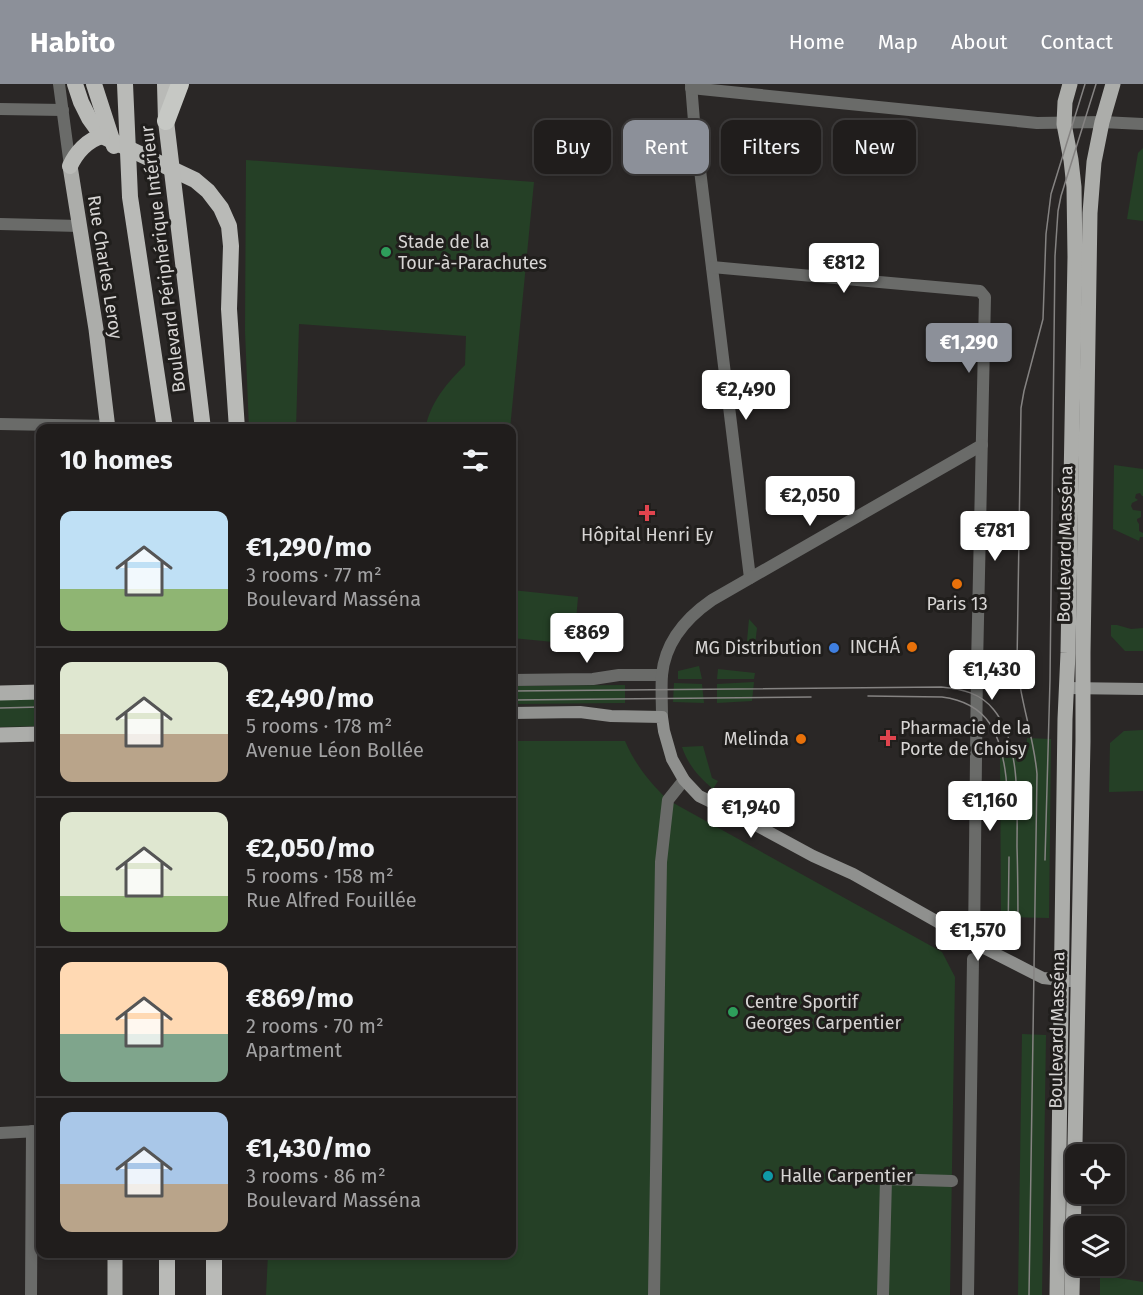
<!DOCTYPE html>
<meta charset="utf-8">
<style>
body{margin:0;font-family:"Fira Sans",sans-serif;background:#282625;color:#f1f3f6;height:100vh;display:flex;flex-direction:column;font-size:22px;white-space:nowrap}
*{box-sizing:border-box;margin:0}
p{font-size:20px;color:#a2a2a3}
.icon{flex:none;width:33px;height:33px;fill:none;stroke:currentColor;stroke-width:2;stroke-linecap:round;stroke-linejoin:round}
.map{position:relative;flex:1;overflow:hidden}
.side{position:absolute;left:36px;top:340px;width:480px;height:834px;display:flex;flex-direction:column;background:#201d1c;border-radius:12px;box-shadow:0 3px 9px #0003,0 0 0 2px #3d3b3b}
.side>*{flex:none}
.banner{position:absolute;left:534px;top:36px;width:519px;height:54px;display:flex;gap:12px}
.fabs{position:absolute;left:1065px;top:1060px;display:grid;gap:12px}
.fabs a{display:grid;place-items:center;width:60px;height:60px;border-radius:12px;background:#201d1c;box-shadow:0 3px 9px #0003,0 0 0 2px #3d3b3b;font-size:30px}
.price{position:absolute;translate:-50% -51px;padding:0 14px;border-radius:6px;background:#fff;color:#222;font-size:20px;line-height:39px;filter:drop-shadow(0 2px 3px #0008)}
.price::after{content:'';position:absolute;left:50%;top:36px;width:18px;height:14px;margin-left:-9px;background:inherit;clip-path:polygon(0 0,100% 0,50% 100%)}
.price.active{background:#8c9099;color:#fff}
ul{padding:0;list-style:none}
li{display:flex;align-items:center;gap:18px;height:150px;padding:0 24px}
li+li{border-top:2px solid #3d3b3b}
li span{display:grid;place-items:center;flex:none;width:168px;height:120px;border-radius:12px;color:#555}
li>.icon{margin-inline-start:auto}
span .icon{width:72px;height:72px;fill:#fffc;stroke-width:1}
li b{font-size:26px}
h2{display:flex;justify-content:space-between;align-items:center;height:72px;padding:0 24px;font-size:26px}
.pill{padding:0 21px;border-radius:12px;background:#201d1c;box-shadow:0 3px 9px #0003,0 0 0 2px #3d3b3b;font-size:21px;line-height:54px}
.pill.active{background:#8c9099;color:#fff}
header{display:flex;align-items:center;gap:36px;box-sizing:border-box;height:84px;padding:0 30px;background:#8c9099;color:#fff}
header strong{font-size:28px}
nav{display:flex;gap:33px;margin-inline-start:auto;font-size:21px}
.map>svg:first-child{display:block}
.green{fill:#254026}
.lines{fill:none;stroke-linecap:round;stroke-linejoin:round}
.pedestrian{stroke:#6a6b69;stroke-width:12}
.minor{stroke:#6a6b69;stroke-width:12}
.tertiary{stroke:#6a6b69;stroke-width:12}
.secondary{stroke:#8f908e;stroke-width:12}
.primary{stroke:#acadaa;stroke-width:15}
.trunk{stroke:#b9bab7;stroke-width:16}
.motorway{stroke:#c6c8c4;stroke-width:18}
.tram{stroke:#858382;stroke-width:1.5}
.leisure-dot{fill:#2e9e5b;stroke:#201e1c;stroke-width:2}
.health-dot{fill:#e0444e;stroke:#201e1c;stroke-width:2}
.food-dot{fill:#e8710a;stroke:#201e1c;stroke-width:2}
.shop-dot{fill:#3f7fe0;stroke:#201e1c;stroke-width:2}
.culture-dot{fill:#0f9aa8;stroke:#201e1c;stroke-width:2}
.labels{text-anchor:middle;dominant-baseline:central;stroke-width:6;stroke-linejoin:round;paint-order:stroke}
.poi-label{font-size:18px;fill:#d7d5d4;stroke:#201e1c;text-anchor:start}
.street-label{font-size:18px;fill:#d7d5d4;stroke:#201e1c}
</style>
<header>
<strong>Habito</strong>
<nav><a>Home</a><a>Map</a><a>About</a><a>Contact</a></nav>
</header>
<div class="map">
<svg width="1143" height="1211" viewBox="0 0 1143 1211">
<rect width="100%" height="100%" fill="#2a2726"/>
<!-- green -->
<g class="green">
<polygon points="1143,64 1143,137 1127,135 1138,69"/>
<path d="M246,76L534,98L510,345H469V342L426,341C432,316 448,298 465,281L466,252L299,240L296,345H249L245,247Z"/>
<polygon points="1114,381 1143,385 1143,412 1142,412 1140,409 1136,410 1135,414 1138,416 1132,419 1131,422 1133,426 1141,427 1141,433 1137,435 1137,437 1139,440 1139,447 1143,449 1143,453 1140,453 1139,457 1113,445"/>
<polygon points="512,506 578,513 574,560 512,554"/>
<polygon points="749,535 757,544 754,569 746,568"/>
<polygon points="1111,541 1117,541 1131,545 1143,544 1143,567 1125,567 1111,552"/>
<polygon points="699,582 702,595 678,595 678,587"/>
<polygon points="718,585 755,589 754,595 717,595"/>
<polygon points="754,598 752,617 717,619 717,600"/>
<polygon points="674,599 702,600 704,619 673,618"/>
<polygon points="625,601 625,619 512,620 512,602"/>
<polygon points="40,613 40,642 0,643 0,614"/>
<polygon points="1143,646 1143,707 1109,708 1110,659 1124,647"/>
<polygon points="1027,654 1051,655 1049,834 1001,833 1000,669 1026,668"/>
<path d="M512,657H625C635,680 649,698 668,716L942,868L955,893L950,1211H266L268,1170H512Z"/>
<path d="M703,662L712,694L718,697L713,705C699,693 688,681 682,663Z"/>
<polygon points="1022,950 1046,951 1042,1211 1018,1211"/>
<polygon points="1100,1191 1143,1198 1143,1211 1100,1211"/>
</g>
<g class="lines">
<!-- pedestrian -->
<g class="pedestrian">
<polyline points="654,1211 661,778 668,716 684,696"/>
<polyline points="883,1211 886,1095 952,1097"/>
<polyline points="968,1211 973,875"/>
</g>
<!-- minor -->
<g class="minor">
<polyline points="691,0 694,37 750,494"/>
<polyline points="691,4 1037,39 1102,38 1143,40"/>
<polyline points="0,25 63,26"/>
<polyline points="0,140 79,142"/>
<polyline points="712,183 980,207 985,213 977,582 974,858"/>
<polyline points="0,340 108,342"/>
<polyline points="512,596 593,595 619,591 662,591"/>
<path d="M662,633C662,619 661,604 662,591C665,558 686,534 712,516L982,361"/>
<polyline points="0,1049 38,1047"/>
<polyline points="31,1211 32,1047"/>
</g>
<!-- tertiary -->
<polyline class="tertiary" points="59,0 70,82"/>
<!-- secondary -->
<g class="secondary">
<polyline points="1066,604 1143,605"/>
<polyline points="512,629 580,628 611,632 662,633 664,647 672,675 684,696 699,712 728,726 813,772 853,790 982,863 1035,890 1043,894 1070,897"/>
</g>
<!-- primary -->
<g class="primary">
<polyline points="70,82 96,245 108,345"/>
<polyline points="0,609 40,608"/>
<polyline points="0,651 40,650"/>
<polyline points="115,1211 115,1170"/>
<polyline points="1057,1211 1065,635 1068,569 1075,173 1074,103 1071,76 1064,40 1065,18 1070,0"/>
<polyline points="1072,1211 1083,657 1083,569 1090,129 1094,78 1102,38 1113,0"/>
</g>
<!-- trunk -->
<g class="trunk">
<polyline points="75,0 81,18 89,34 102,52 195,96 208,107 221,124 229,142 231,162 229,225 237,345"/>
<polyline points="94,0 114,62"/>
<polyline points="125,0 130,113 165,345"/>
<polyline points="165,0 166,37 203,345"/>
<path d="M70,82C76,69 87,56 102,52"/>
<polyline points="167,1211 167,1170"/>
<polyline points="214,1211 214,1170"/>
</g>
<!-- motorway -->
<polyline class="motorway" points="166,37 180,0"/>
<!-- tram -->
<g class="tram">
<path d="M512,607L941,603C962,605 981,609 994,626C1021,659 1017,723 1017,763C1018,794 1018,825 1018,855"/>
<path d="M868,612L942,613C989,619 1001,651 1006,693C1007,706 1009,718 1009,731"/>
<polyline points="512,616 811,613"/>
<polyline points="0,624 40,623"/>
<polyline points="1045,776 1050,596 1055,172 1058,127 1061,112 1096,0"/>
<polyline points="1008,856 1009,773"/>
<path d="M1029,1211L1037,690C1034,653 1020,617 1017,580L1021,324L1024,307L1043,235L1046,150L1051,110L1085,0"/>
</g>
</g>
<!-- markers -->
<g class="leisure-dot">
<circle cx="386" cy="168" r="6"/>
<circle cx="733" cy="928" r="6"/>
</g>
<g class="health-dot">
<path d="M644 420h6v6h6v6h-6v6h-6v-6h-6v-6h6z"/>
<path d="M885 645h6v6h6v6h-6v6h-6v-6h-6v-6h6z"/>
</g>
<g class="food-dot">
<circle cx="957" cy="500" r="6"/>
<circle cx="912" cy="563" r="6"/>
<circle cx="801" cy="655" r="6"/>
</g>
<circle class="shop-dot" cx="834" cy="564" r="6"/>
<circle class="culture-dot" cx="768" cy="1092" r="6"/>
<g class="labels">
<!-- poi labels -->
<g class="poi-label">
<text x="398" y="158">Stade de la<tspan x="398" dy="21">Tour-à-Parachutes</tspan></text>
<text x="647" y="451" text-anchor="middle">Hôpital Henri Ey</text>
<text x="957" y="520" text-anchor="middle">Paris 13</text>
<text x="900" y="563" text-anchor="end">INCHÁ</text>
<text x="822" y="564" text-anchor="end">MG Distribution</text>
<text x="900" y="644">Pharmacie de la<tspan x="900" dy="21">Porte de Choisy</tspan></text>
<text x="789" y="655" text-anchor="end">Melinda</text>
<text x="745" y="918">Centre Sportif<tspan x="745" dy="21">Georges Carpentier</tspan></text>
<text x="780" y="1092">Halle Carpentier</text>
</g>
<!-- street labels -->
<g class="street-label">
<text transform="translate(163 175) rotate(-97)">Boulevard Périphérique Intérieur</text>
<text transform="translate(105 183) rotate(81)">Rue Charles Leroy</text>
<text transform="translate(1065 460) rotate(-89)">Boulevard Masséna</text>
<text transform="translate(1057 946) rotate(-89)">Boulevard Masséna</text>
</g>
</g>
</svg>
<div class="fabs">
<a><svg class="icon" aria-label="locate" viewBox="0 0 24 24"><circle cx="12" cy="12" r="6"/><path d="M12 2v4M12 18v4M2 12h4M18 12h4"/></svg></a>
<a><svg class="icon" aria-label="layers" viewBox="0 0 24 24"><path d="M12 4l9 5-9 5-9-5zM3 14l9 5 9-5"/></svg></a>
</div>
<b class="price" style="left:844px;top:210px">€812</b>
<b class="price active" style="left:969px;top:290px">€1,290</b>
<b class="price" style="left:746px;top:337px">€2,490</b>
<b class="price" style="left:810px;top:443px">€2,050</b>
<b class="price" style="left:995px;top:478px">€781</b>
<b class="price" style="left:587px;top:580px">€869</b>
<b class="price" style="left:992px;top:617px">€1,430</b>
<b class="price" style="left:990px;top:748px">€1,160</b>
<b class="price" style="left:751px;top:755px">€1,940</b>
<b class="price" style="left:978px;top:878px">€1,570</b>
<div class="banner">
<a class="pill">Buy</a>
<a class="pill active">Rent</a>
<a class="pill">Filters</a>
<a class="pill">New</a>
</div>
<section class="side">
<h2>10 homes<svg class="icon" aria-label="filters" viewBox="0 0 24 24"><path d="M4 7h16M4 17h16"/><circle cx="9" cy="7" r="2"/><circle cx="15" cy="17" r="2"/></svg></h2>
<ul>
<li><span style="background:linear-gradient(#bfe0f5 65%,#8fb573 0)"><svg class="icon" aria-label="home" viewBox="0 0 24 24"><path d="M3 11l9-7 9 7M6 9v11h12V9"/></svg></span><div><b>€1,290/mo</b><p>3 rooms · 77 m²</p><p>Boulevard Masséna</p></div></li>
<li><span style="background:linear-gradient(#dfe7d0 60%,#b9a48a 0)"><svg class="icon" aria-label="home" viewBox="0 0 24 24"><path d="M3 11l9-7 9 7M6 9v11h12V9"/></svg></span><div><b>€2,490/mo</b><p>5 rooms · 178 m²</p><p>Avenue Léon Bollée</p></div></li>
<li><span style="background:linear-gradient(#dfe7d0 70%,#8fb573 0)"><svg class="icon" aria-label="home" viewBox="0 0 24 24"><path d="M3 11l9-7 9 7M6 9v11h12V9"/></svg></span><div><b>€2,050/mo</b><p>5 rooms · 158 m²</p><p>Rue Alfred Fouillée</p></div></li>
<li><span style="background:linear-gradient(#ffd9b3 60%,#7fa58c 0)"><svg class="icon" aria-label="home" viewBox="0 0 24 24"><path d="M3 11l9-7 9 7M6 9v11h12V9"/></svg></span><div><b>€869/mo</b><p>2 rooms · 70 m²</p><p>Apartment</p></div></li>
<li><span style="background:linear-gradient(#a9c7e8 60%,#b9a48a 0)"><svg class="icon" aria-label="home" viewBox="0 0 24 24"><path d="M3 11l9-7 9 7M6 9v11h12V9"/></svg></span><div><b>€1,430/mo</b><p>3 rooms · 86 m²</p><p>Boulevard Masséna</p></div></li>
</ul>
</section>
</div>
